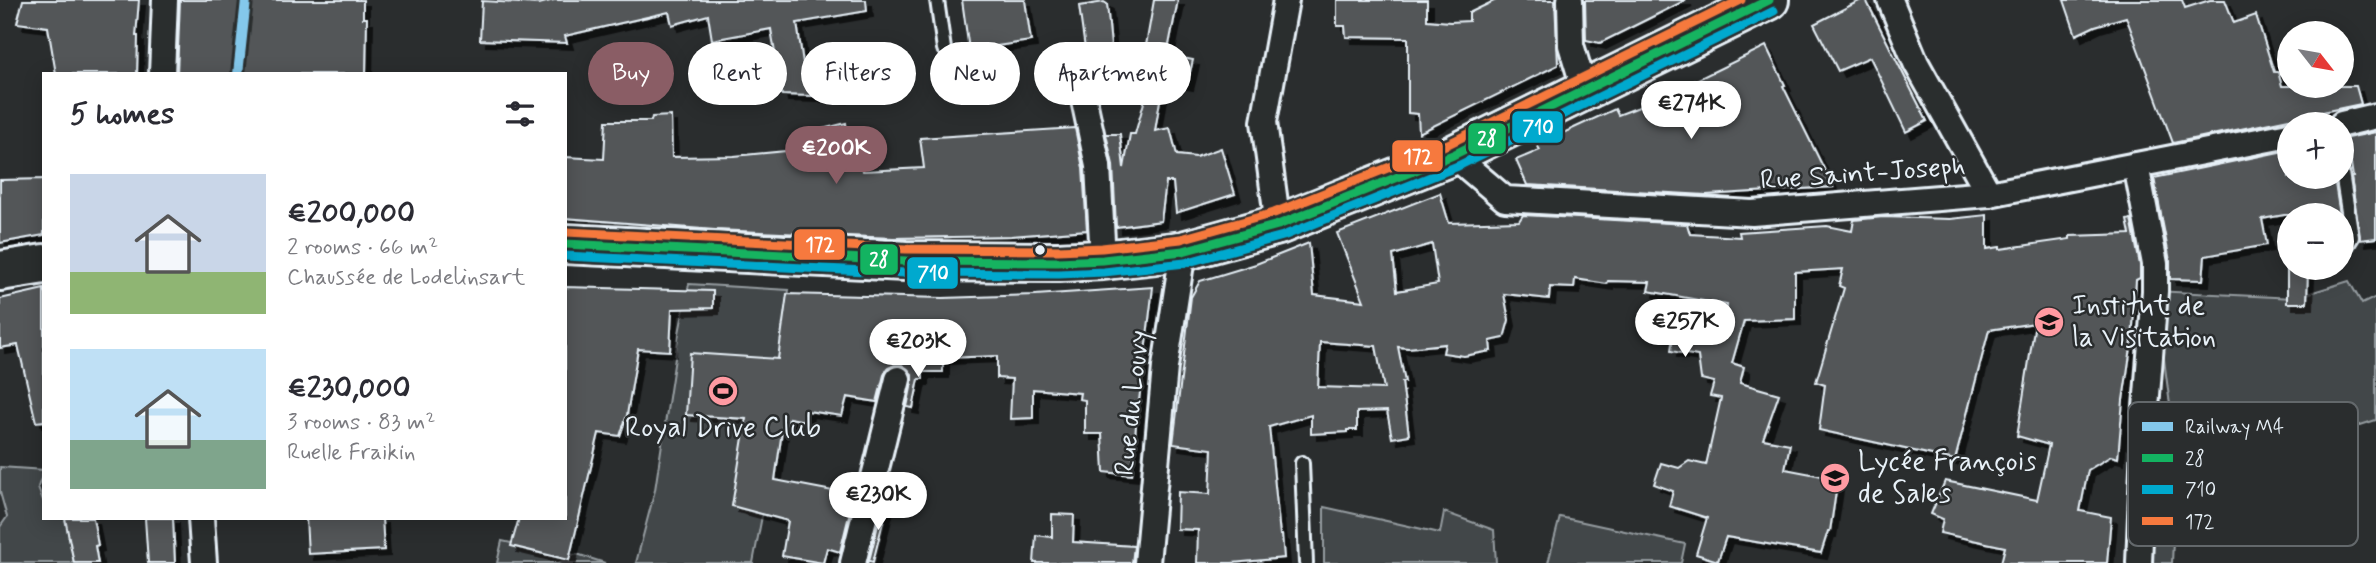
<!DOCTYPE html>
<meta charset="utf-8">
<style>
body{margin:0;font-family:Mynerve,sans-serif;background:#f7f7f7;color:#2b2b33;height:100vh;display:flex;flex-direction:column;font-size:26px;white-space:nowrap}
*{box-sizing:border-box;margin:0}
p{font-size:23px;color:#7c7c81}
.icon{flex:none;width:38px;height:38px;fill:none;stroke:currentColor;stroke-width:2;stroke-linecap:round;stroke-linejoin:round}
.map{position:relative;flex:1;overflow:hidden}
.sheet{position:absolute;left:42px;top:72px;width:525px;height:448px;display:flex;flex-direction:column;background:#fff;border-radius:0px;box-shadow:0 4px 18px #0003}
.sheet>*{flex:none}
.guide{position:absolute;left:588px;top:42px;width:665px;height:63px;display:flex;gap:14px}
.needle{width:46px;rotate:121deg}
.fabs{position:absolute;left:2277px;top:21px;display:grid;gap:14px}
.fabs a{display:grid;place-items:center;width:77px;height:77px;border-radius:50%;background:#fff;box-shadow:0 4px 18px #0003;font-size:35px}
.price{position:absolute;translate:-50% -60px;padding:0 16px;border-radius:24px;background:#fff;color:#222;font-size:23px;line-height:46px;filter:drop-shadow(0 2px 4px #0008)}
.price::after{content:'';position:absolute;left:50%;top:42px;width:21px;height:16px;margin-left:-10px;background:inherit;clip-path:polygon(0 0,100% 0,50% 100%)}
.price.selected{background:#8a5d65;color:#fff}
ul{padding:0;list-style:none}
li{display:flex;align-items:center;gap:21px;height:175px;padding:0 28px}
li span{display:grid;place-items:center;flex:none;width:196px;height:140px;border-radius:0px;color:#555}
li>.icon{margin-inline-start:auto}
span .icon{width:84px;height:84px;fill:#fffc;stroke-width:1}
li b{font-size:30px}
h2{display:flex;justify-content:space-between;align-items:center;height:84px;padding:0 28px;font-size:30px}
.pill{padding:0 24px;border-radius:32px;background:#fff;box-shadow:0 4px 18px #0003;font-size:24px;line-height:63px}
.pill.selected{background:#8a5d65;color:#fff}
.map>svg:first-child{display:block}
.green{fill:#424648;stroke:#959ca0;stroke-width:2}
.building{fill:#535759;stroke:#e8f1f8;stroke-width:2;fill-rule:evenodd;filter:url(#shadow)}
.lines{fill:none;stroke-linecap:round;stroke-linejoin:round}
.lane-casing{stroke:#e8f1f8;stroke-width:18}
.street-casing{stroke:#e8f1f8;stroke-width:30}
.primary-casing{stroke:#e8f1f8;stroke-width:44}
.lane{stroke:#2a2d2e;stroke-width:12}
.street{stroke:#2a2d2e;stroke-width:24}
.primary{stroke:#2a2d2e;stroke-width:38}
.bus-1-casing{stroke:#2a2d2e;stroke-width:14}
.bus-2-casing{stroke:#2a2d2e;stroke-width:14}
.bus-3-casing{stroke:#2a2d2e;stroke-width:14}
.bus-1{stroke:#13b361;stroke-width:9}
.bus-2{stroke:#00a9ce;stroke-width:9}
.bus-3{stroke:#f6793e;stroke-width:9}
.rail-1-casing{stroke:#2a2d2e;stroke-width:16}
.rail-1{stroke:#84c8eb;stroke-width:10}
.bus-dot{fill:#e8f1f8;stroke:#2a2d2e;stroke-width:2.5}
.labels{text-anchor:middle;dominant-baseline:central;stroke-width:5;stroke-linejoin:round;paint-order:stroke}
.street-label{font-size:28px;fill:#e8f1f8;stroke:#2a2d2e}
.poi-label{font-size:28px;fill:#e8f1f8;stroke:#2a2d2e;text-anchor:start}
.key{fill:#2a2d2e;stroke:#63686b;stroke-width:2}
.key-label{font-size:19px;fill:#e8f1f8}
.line-badge{stroke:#2a2d2e;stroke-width:2.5}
.badge-label{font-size:19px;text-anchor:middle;font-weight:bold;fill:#fff}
</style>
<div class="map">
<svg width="2376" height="563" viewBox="0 0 2376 563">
<defs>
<filter id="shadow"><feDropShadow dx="6" dy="6" stdDeviation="0" flood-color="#0009"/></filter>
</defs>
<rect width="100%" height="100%" fill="#2a2d2e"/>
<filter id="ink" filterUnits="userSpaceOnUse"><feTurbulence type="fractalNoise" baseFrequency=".0143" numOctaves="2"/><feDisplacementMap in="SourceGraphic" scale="14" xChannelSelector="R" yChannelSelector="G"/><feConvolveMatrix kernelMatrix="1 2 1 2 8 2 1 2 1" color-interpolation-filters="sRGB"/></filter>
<g filter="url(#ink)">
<!-- green -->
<g class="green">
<polygon points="2349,281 2362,304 2376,297 2376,420 2345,430 2170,405 2155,291 2294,298"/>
<polygon points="689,284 789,290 781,337 762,516 753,563 636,563 655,490 678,338"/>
<polygon points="2178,425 2172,563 2150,563 2163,428"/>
<polygon points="0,467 44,470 38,487 44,503 44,518 65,518 74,563 0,563 0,527 7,517 0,492"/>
<polygon points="1324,507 1440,533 1444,512 1494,530 1496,563 1324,563"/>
<polygon points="1560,517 1685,544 1681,563 1548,563"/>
<polygon points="502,541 562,554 580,555 605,563 497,563"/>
</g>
<!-- building -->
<g class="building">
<polygon points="23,0 139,0 136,36 138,36 137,74 56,74 48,27 17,23"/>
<polygon points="180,0 363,0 363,18 367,18 366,74 177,74"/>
<polygon points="554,0 866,0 867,11 797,23 803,63 834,58 842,97 782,95 771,29 712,40 708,15 672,25 669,12 565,36 567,43 480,40 482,1 539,4"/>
<polygon points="962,0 1025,0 1031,41 969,50"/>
<polygon points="1154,0 1178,0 1167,55 1193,60 1187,84 1166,80 1139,85"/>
<polygon points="1337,0 1427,0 1427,20 1450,22 1469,21 1469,13 1496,0 1555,0 1558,65 1419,133 1418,114 1408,113 1408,38 1346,37 1345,26 1337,26"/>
<polygon points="1585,0 1686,0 1600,43 1586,40"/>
<polygon points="1861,0 1866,0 1927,121 1906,132 1870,57 1838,71 1814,24"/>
<polygon points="2064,0 2182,0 2185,8 2210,0 2225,0 2234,23 2256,15 2274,72 2278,72 2282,86 2356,86 2361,104 2173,143 2126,17 2095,26 2076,35"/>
<polygon points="1104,2 1107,4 1115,88 1097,91 1092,64 1086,56 1079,6"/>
<polygon points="1766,46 1785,85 1783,86 1833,187 1706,195 1527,185 1516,160 1540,150 1537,145 1615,109 1618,115 1647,104"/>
<polygon points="1149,85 1162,88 1155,131 1170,128 1177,155 1196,157 1221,148 1235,194 1176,213 1173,182 1166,182 1161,221 1116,227 1113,165 1106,134 1120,134 1124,168 1130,134 1135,134"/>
<polygon points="671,116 672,157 734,156 796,150 794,136 846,123 851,158 857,157 858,167 862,166 863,171 924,168 920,138 1075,128 1083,168 1087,230 1011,236 893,238 715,230 565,218 565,157 604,159 606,121 651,121 652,117"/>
<polygon points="2376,132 2376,238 2360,240 2351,177 2353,177 2347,138"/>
<polygon points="2289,150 2289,177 2334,177 2340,215 2284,215 2262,219 2267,245 2205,256 2203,280 2170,279 2170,261 2154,178"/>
<polygon points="44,179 44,235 0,243 0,180"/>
<path d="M1440,193L1449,223L1519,221L1523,215L1687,224L1690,234L1740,237L1739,232L1827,226L1852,231L1854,220L1883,217L1950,219L1987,215V249L2000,247V249L2070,239V236L2130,234L2127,220L2131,219L2140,265V278L2136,280L2132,341L2123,400L2118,458L2111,456L2088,470L2080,511L2111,517L2107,563H2001L2005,547L1940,533L1943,519L1931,514L1945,481L2037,500L2049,445L2017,436L2035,323L1989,330L1955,460L1819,430L1825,385L1816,382L1844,288L1839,286L1843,269L1795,272V319L1744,321L1732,363L1744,367L1740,383L1779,394L1763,439L1790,444L1785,469L1838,479L1830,531H1828L1821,553L1726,537L1718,561L1696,554L1707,518L1669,506L1673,491L1654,484L1661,463L1679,468L1689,461L1706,465L1721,398L1710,396L1714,382L1701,379L1698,356L1671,351L1674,327L1724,331L1727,305L1648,291L1650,282L1608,281L1607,284L1575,279L1574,288L1550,287L1549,299L1504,294L1509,320L1504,338L1490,341L1491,351L1464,356L1443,353L1445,344L1408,348L1398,347L1405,382H1402L1409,435L1392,438L1387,411L1357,412V430H1347V432L1311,434V415L1269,427L1280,535H1282L1284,558L1232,563H1197L1198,530L1177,529L1178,492L1210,494L1212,449L1173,444L1191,297L1200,281L1256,264L1309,243L1314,295L1364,301L1337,233ZM1432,244L1438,284L1397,291L1393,255ZM1320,342L1376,346L1384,389L1318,387Z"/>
<polygon points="2287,268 2308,268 2307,303 2287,303"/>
<polygon points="565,287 713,291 713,308 672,309 670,351 638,349 627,415 620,436 599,433 569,560 511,546 519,518 565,518"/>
<polygon points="1153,287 1136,425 1132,475 1104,472 1102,434 1085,434 1085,400 1079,399 1080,393 1033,389 1033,418 1010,419 1012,379 997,378 997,356 943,358 943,372 923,372 923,379 919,379 913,408 907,407 912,383 912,374 902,365 895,365 888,368 884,375 877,402 847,397 842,416 807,411 806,421 789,418 788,425 783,424 775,480 854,495 840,552 827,548 823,563 782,556 788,521 732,506 746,419 686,415 690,353 778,359 787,294 943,298 1035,295"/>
<polygon points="44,289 44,421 36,422 18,345 0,348 0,299"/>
<polygon points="884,501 888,502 873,562 869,561"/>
<polygon points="1052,514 1074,515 1073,542 1134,546 1132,563 1034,563 1036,535 1052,537"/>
<polygon points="65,518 93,518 98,545 95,546 98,563 74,563"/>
<polygon points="145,518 173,518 175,563 148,563"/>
<polygon points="306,518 382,518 384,550 308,554"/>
</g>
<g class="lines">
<!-- lane casing -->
<g class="lane-casing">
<g id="lane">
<polyline points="937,0 944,49"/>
<polyline points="2342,173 2352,237 2347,245 2342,245"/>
<polyline points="1302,463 1306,563"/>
</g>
</g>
<!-- street casing -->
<g class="street-casing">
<g id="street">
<polyline points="1570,0 1571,45 1585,91"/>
<polyline points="1890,0 1916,63 1989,194"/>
<polyline points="1077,67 1098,166 1103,260"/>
<polyline points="162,74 165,0"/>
<polyline points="2342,124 2376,116"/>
<polyline points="1453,155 1505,199 1752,213 1989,194 2289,135"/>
<polyline points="2136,165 2155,264 2155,291 2145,421 2139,563"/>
<polyline points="1278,225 1264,122 1286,0"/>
<polyline points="201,518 204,563"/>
<polyline points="853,563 898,379"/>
<polyline points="1147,563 1165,367 1183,251"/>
</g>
</g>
<!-- primary casing -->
<g class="primary-casing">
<g id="primary">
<polyline points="565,244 906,261 1058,262 1103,260 1183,251 1278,225 1453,155 1769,0"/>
<polyline points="0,271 44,264"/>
</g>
</g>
<!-- lane -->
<use href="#lane" class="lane"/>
<!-- street -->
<use href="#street" class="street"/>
<!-- primary -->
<use href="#primary" class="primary"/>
<!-- bus-1 casing -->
<g class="bus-1-casing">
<polyline id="bus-1" points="565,244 906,261 1058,262 1103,260 1183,251 1278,225 1453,155 1769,0"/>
</g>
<!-- bus-2 casing -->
<g class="bus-2-casing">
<polyline id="bus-2" points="565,256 906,273 1059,274 1104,272 1185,263 1283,236 1458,166 1774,11"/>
</g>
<!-- bus-3 casing -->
<g class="bus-3-casing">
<polyline id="bus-3" points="566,232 906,249 1058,250 1102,248 1181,239 1274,213 1448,144 1741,0"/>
</g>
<!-- bus-1 -->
<use href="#bus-1" class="bus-1"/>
<!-- bus-2 -->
<use href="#bus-2" class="bus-2"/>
<!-- bus-3 -->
<use href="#bus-3" class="bus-3"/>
<!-- rail-1 casing -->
<g class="rail-1-casing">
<polyline id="rail-1" points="238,74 246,0"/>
</g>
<!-- rail-1 -->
<use href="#rail-1" class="rail-1"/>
</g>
</g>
<!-- icons -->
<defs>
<g id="school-disc" transform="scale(1.575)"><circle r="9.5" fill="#ff9aa2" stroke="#2a2d2e"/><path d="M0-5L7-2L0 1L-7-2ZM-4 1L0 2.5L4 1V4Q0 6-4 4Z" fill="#111"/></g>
<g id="stadium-disc" transform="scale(1.575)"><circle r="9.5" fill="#ff9aa2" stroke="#2a2d2e"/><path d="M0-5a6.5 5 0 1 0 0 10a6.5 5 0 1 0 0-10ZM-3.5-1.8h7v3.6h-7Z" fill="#111"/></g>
</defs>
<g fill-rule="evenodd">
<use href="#school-disc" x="2049" y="322"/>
<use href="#stadium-disc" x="723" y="391"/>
<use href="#school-disc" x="1835" y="478"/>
</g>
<!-- markers -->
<circle class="bus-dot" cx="1040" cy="250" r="6"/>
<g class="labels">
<!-- street labels -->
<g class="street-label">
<text transform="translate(1863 174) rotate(-4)">Rue Saint-Joseph</text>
<text transform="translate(1133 403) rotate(-84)">Rue du Louvy</text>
</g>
<!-- poi labels -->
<g class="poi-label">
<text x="2072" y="306">Institut de<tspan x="2072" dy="32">la Visitation</tspan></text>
<text x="723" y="428" text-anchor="middle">Royal Drive Club</text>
<text x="1858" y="462">Lycée François<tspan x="1858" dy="32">de Sales</tspan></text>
</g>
</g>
<!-- legend -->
<rect x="2128" y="402" width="230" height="144" rx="10" class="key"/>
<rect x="2142" y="422" width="31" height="9" fill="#84c8eb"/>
<rect x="2142" y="454" width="31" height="8" fill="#13b361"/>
<rect x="2142" y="485" width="31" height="9" fill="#00a9ce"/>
<rect x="2142" y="517" width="31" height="8" fill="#f6793e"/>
<g class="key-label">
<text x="2185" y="433">Railway M4</text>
<text x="2185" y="465">28</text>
<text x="2185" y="496">710</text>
<text x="2185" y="528">172</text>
</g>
<g class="line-badge">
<rect x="1511" y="110" width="53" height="34" rx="7" fill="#00a9ce"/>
<rect x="1467" y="122" width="40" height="33" rx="7" fill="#13b361"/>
<rect x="1391" y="139" width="53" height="34" rx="7" fill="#f6793e"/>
<rect x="793" y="228" width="53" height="33" rx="7" fill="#f6793e"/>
<rect x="859" y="243" width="40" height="33" rx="7" fill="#13b361"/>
<rect x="906" y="256" width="53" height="34" rx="7" fill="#00a9ce"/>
</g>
<g class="badge-label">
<text x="1538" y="134">710</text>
<text x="1487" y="145">28</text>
<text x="1418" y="163">172</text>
<text x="820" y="251">172</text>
<text x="879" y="266">28</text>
<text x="933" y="280">710</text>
</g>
</svg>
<div class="fabs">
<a><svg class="needle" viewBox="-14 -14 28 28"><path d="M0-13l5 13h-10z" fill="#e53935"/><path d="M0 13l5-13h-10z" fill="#7c7c81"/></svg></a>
<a>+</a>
<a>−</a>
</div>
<b class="price" style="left:1691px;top:141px">€274K</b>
<b class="price selected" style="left:836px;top:186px">€200K</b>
<b class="price" style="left:1685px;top:359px">€257K</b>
<b class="price" style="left:918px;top:379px">€203K</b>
<b class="price" style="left:878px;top:532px">€230K</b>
<div class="guide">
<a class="pill selected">Buy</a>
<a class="pill">Rent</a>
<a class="pill">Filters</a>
<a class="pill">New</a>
<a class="pill">Apartment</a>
</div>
<section class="sheet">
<h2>5 homes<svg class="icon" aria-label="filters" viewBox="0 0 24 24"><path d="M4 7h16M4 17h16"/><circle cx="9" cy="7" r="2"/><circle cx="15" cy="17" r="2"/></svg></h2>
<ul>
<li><span style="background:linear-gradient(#c9d6e8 70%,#8fb573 0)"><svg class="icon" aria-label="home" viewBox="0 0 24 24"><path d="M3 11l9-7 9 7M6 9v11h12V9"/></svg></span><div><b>€200,000</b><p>2 rooms · 66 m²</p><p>Chaussée de Lodelinsart</p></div></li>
<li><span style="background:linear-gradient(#bfe0f5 65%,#7fa58c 0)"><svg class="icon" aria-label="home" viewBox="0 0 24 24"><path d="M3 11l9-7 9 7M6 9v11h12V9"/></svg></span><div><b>€230,000</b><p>3 rooms · 83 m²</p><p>Ruelle Fraikin</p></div></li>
</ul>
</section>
</div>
